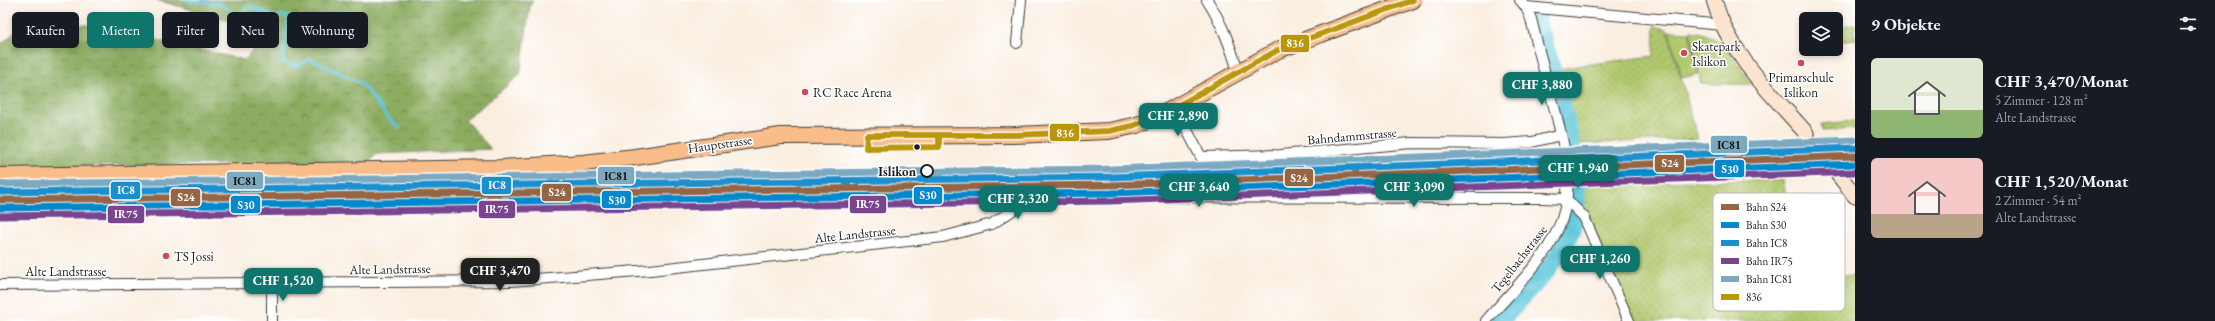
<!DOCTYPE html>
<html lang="de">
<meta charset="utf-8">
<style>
body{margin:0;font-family:"EB Garamond",serif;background:#20242c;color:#f1f3f6;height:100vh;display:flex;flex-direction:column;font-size:15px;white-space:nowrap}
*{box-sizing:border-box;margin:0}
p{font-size:13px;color:#9ea1a6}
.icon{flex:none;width:22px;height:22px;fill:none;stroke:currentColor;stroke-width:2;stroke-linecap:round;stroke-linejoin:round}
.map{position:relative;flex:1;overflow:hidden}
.panel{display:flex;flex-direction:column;background:#171b24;width:360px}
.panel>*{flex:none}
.banner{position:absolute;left:12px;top:12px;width:380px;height:36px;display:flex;gap:8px}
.buttons{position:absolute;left:1799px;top:12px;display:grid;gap:8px}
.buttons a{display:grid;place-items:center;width:44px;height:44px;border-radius:6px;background:#171b24;box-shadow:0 2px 6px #0003;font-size:20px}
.price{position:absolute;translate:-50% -34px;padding:0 9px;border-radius:8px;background:#0f766e;color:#fff;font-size:13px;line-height:26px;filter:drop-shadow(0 1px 2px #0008)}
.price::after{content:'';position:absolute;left:50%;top:24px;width:12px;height:9px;margin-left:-6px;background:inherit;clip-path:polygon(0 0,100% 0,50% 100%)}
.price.on{background:#222;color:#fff}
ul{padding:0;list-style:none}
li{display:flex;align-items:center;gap:12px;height:100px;padding:0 16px}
li span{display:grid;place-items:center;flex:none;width:112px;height:80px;border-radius:6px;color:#555}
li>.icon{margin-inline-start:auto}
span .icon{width:48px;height:48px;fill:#fffc;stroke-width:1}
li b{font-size:17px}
h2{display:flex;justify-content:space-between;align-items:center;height:48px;padding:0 16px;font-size:17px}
.chip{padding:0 14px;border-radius:6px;background:#171b24;box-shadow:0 2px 6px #0003;font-size:14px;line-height:36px}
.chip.on{background:#0f766e;color:#fff}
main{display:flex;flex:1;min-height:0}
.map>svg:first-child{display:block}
.grass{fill:url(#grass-dots);stroke:#667244}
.forest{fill:url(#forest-crowns);stroke:#54643e}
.park{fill:url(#park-crowns);stroke:#667244}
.pitch{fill:#b0c76c;stroke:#667244}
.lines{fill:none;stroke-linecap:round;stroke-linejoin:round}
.stream{stroke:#5fc7db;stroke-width:3}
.river{stroke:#5fc7db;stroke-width:18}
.secondary-tunnel{stroke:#d9cec3;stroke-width:15;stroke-dasharray:15 8;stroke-linecap:butt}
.street-casing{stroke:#3d3c39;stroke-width:12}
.secondary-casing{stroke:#3d3c39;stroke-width:17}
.primary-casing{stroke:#3d3c39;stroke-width:18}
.street{stroke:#fff;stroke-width:10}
.secondary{stroke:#fce5d0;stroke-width:15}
.primary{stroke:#f8bd89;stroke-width:16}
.rail-casing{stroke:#1c1c1c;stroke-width:4.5}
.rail{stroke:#fff;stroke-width:3;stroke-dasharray:9;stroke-linecap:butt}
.bus-1-casing{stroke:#fff;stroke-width:9}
.bus-1{stroke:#bb9708;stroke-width:6}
.rail-1-casing{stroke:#fff;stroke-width:10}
.rail-2-casing{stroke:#fff;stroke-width:10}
.rail-3-casing{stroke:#fff;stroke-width:10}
.rail-4-casing{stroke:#fff;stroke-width:10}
.rail-5-casing{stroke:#fff;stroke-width:10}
.rail-1{stroke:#946644;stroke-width:7}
.rail-2{stroke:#0588cc;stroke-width:7}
.rail-3{stroke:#1a8fce;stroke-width:7}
.rail-4{stroke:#7a448f;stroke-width:7}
.rail-5{stroke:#7da9c0;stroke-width:7}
.poi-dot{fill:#d1495b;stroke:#fff;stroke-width:1.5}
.bus-dot{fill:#1c1c1c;stroke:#fff;stroke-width:1.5}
.stop-dot{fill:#fff;stroke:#1c1c1c;stroke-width:2}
.labels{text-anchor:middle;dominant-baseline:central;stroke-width:3;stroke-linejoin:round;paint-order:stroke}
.poi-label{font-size:13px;fill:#1c1c1c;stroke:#fff;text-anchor:start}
.street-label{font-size:13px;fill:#1c1c1c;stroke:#fff}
.stop-label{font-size:13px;font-weight:bold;fill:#1c1c1c;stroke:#fff;text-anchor:end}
.key{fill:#fff;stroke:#bbb;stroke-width:1}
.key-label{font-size:11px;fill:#1c1c1c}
.line-badge{stroke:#fff;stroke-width:1.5}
.badge-label{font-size:11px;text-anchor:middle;font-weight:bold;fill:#fff}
.pale-badge-label{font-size:11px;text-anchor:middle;font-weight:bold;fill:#111}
</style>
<main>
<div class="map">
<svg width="1855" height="321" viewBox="0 0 1855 321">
<defs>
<pattern id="grass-dots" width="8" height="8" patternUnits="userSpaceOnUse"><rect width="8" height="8" fill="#b0c76c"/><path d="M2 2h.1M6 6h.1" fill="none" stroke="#97aa5d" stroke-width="1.8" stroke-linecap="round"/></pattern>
<pattern id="forest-crowns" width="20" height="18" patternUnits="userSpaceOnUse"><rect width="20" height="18" fill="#8cac60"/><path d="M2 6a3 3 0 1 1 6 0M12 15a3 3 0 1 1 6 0" fill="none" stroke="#728b4e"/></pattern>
<pattern id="park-crowns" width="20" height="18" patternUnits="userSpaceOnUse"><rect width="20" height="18" fill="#b0c76c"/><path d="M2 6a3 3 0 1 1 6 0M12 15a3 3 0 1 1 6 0" fill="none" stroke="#97aa5d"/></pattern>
</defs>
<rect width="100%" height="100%" fill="#fff"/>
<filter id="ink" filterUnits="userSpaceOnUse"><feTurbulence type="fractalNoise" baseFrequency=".025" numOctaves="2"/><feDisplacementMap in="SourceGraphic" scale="8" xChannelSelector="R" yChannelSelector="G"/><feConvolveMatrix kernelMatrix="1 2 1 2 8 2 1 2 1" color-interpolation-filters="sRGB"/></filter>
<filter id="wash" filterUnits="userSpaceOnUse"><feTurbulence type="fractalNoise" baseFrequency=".012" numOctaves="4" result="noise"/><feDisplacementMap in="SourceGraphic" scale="16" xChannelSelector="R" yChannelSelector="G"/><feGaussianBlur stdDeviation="0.9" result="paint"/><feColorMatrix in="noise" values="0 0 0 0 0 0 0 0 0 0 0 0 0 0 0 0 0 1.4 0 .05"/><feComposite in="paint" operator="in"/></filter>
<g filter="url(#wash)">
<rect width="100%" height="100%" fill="#faeee0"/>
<!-- grass -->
<g class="grass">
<polygon points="1655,26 1667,29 1698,139 1576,144 1561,68 1654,56"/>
<polygon points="1783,180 1801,266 1855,277 1855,321 1633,321 1587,212 1579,204 1579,183"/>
</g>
<!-- forest -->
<polygon class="forest" points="156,0 533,0 530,6 520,75 465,120 491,149 376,154 370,162 0,167 0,45 30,19 95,26 245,60 269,31"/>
<!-- park -->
<g class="park">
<polygon points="1855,24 1855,40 1836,42 1836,27"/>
<path d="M1690,31C1726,35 1732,56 1752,84H1701Z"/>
</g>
<!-- pitch -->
<g class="pitch">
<polygon points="1669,31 1689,32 1698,74 1682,78"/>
<polygon points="1855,121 1855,129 1822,131 1821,124"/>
</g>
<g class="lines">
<!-- stream -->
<path class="stream" d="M187,0L221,4L237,15L250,6L273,16H288C289,32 282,47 283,63L296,66L311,59L362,84L389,119L400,128"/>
<!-- river -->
<path class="river" d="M1500,321C1523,296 1557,265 1570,233C1592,181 1552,72 1537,17"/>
</g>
</g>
<g filter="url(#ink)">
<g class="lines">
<!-- secondary-tunnel -->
<polyline class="secondary-tunnel" points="1806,133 1831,165"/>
<!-- street casing -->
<g class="street-casing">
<g id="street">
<path d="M1207,0C1222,23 1230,45 1238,71"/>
<polyline points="1526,7 1723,25"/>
<polyline points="1017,43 1021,0"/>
<polyline points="1175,107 1201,157 1281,155 1412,143 1504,144 1532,142 1561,135"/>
<polyline points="0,285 511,281 650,270 943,237 992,224 1025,202 1036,198 1058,197 1543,198 1566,199 1584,217 1629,321"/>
<polyline points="272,321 272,283"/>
<path d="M1486,321C1509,294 1542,263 1557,231C1579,186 1562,137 1550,92C1543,68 1537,43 1531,19L1526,7L1520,0"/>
</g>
</g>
<!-- secondary casing -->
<g class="secondary-casing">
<g id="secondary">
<path d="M1714,0C1728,53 1771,93 1806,133"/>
<polyline points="1831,165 1855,196"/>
</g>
</g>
<!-- primary casing -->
<g class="primary-casing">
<polyline id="primary" points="0,176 501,168 583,163 635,157 781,136 1015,135 1109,131 1137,125 1161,115 1278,50 1413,0"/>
</g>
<!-- street -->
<use href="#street" class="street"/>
<!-- secondary -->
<use href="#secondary" class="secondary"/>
<!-- primary -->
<use href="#primary" class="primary"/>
<!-- rail casing -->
<g class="rail-casing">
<g id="rail">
<polyline points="442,196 487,193"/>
<polyline points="0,208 415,200 602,205"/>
</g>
</g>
<!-- rail -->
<use href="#rail" class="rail"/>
<!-- bus-1 casing -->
<g class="bus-1-casing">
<g id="bus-1">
<polygon points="867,135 939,135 939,147 866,148"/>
<polyline points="939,135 1015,135 1109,131 1132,126 1161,115 1278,50 1413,0"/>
</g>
</g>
<!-- bus-1 -->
<use href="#bus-1" class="bus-1"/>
<!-- rail-1 casing -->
<g class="rail-1-casing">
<polyline id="rail-1" points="0,200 1111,185 1855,156"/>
</g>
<!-- rail-2 casing -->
<g class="rail-2-casing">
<polyline id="rail-2" points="0,208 1111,193 1855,164"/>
</g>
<!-- rail-3 casing -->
<g class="rail-3-casing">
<polyline id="rail-3" points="0,192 1111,177 1855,148"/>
</g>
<!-- rail-4 casing -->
<g class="rail-4-casing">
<polyline id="rail-4" points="0,216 1111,201 1855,172"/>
</g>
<!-- rail-5 casing -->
<g class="rail-5-casing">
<polyline id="rail-5" points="0,184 1111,169 1854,140"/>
</g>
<!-- rail-1 -->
<use href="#rail-1" class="rail-1"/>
<!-- rail-2 -->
<use href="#rail-2" class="rail-2"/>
<!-- rail-3 -->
<use href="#rail-3" class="rail-3"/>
<!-- rail-4 -->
<use href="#rail-4" class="rail-4"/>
<!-- rail-5 -->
<use href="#rail-5" class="rail-5"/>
</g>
</g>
<!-- markers -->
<g class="poi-dot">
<circle cx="1684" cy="53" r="4"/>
<circle cx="1801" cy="63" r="4"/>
<circle cx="805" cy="92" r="4"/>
<circle cx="166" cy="256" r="4"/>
</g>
<circle class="bus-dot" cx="917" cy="147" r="3.5"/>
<circle class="stop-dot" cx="927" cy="171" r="6"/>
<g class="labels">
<!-- poi labels -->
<g class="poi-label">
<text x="1692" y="46">Skatepark<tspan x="1692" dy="15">Islikon</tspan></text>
<text x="1801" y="77" text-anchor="middle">Primarschule<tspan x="1801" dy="15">Islikon</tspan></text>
<text x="813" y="92">RC Race Arena</text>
<text x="174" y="256">TS Jossi</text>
</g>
<!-- street labels -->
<g class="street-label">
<text transform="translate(1352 136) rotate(-5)">Bahndammstrasse</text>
<text transform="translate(720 144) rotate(-8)">Hauptstrasse</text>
<text transform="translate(855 234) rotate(-6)">Alte Landstrasse</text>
<text transform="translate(1519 259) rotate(-52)">Tegelbachstrasse</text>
<text transform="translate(390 269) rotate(-1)">Alte Landstrasse</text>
<text x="66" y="271">Alte Landstrasse</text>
</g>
<!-- stop labels -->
<g class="stop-label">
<text x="916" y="171">Islikon</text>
</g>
</g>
<!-- legend -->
<rect x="1713" y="193" width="132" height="118" rx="6" class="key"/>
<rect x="1721" y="204" width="18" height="6" fill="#946644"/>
<rect x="1721" y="222" width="18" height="6" fill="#0588cc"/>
<rect x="1721" y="240" width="18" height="6" fill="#1a8fce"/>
<rect x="1721" y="258" width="18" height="6" fill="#7a448f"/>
<rect x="1721" y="276" width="18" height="6" fill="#7da9c0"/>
<rect x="1721" y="294" width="18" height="6" fill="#bb9708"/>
<g class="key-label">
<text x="1746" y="211">Bahn S24</text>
<text x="1746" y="229">Bahn S30</text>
<text x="1746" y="247">Bahn IC8</text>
<text x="1746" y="265">Bahn IR75</text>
<text x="1746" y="283">Bahn IC81</text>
<text x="1746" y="301">836</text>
</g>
<g class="line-badge">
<rect x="1280" y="34" width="30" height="19" rx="4" fill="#bb9708"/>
<rect x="1049" y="123" width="31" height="19" rx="4" fill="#bb9708"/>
<rect x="1710" y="135" width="38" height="19" rx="4" fill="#7da9c0"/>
<rect x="1654" y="154" width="31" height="19" rx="4" fill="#946644"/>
<rect x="1714" y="159" width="31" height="19" rx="4" fill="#0588cc"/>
<rect x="597" y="166" width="38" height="19" rx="4" fill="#7da9c0"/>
<rect x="1284" y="168" width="30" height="19" rx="4" fill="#946644"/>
<rect x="226" y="171" width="38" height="19" rx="4" fill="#7da9c0"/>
<rect x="481" y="176" width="31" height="19" rx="4" fill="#1a8fce"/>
<rect x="110" y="181" width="31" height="19" rx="4" fill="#1a8fce"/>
<rect x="541" y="183" width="31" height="19" rx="4" fill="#946644"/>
<rect x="913" y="186" width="30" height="19" rx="4" fill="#0588cc"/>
<rect x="170" y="188" width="31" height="19" rx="4" fill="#946644"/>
<rect x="601" y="190" width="31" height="19" rx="4" fill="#0588cc"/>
<rect x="849" y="195" width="38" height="19" rx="4" fill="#7a448f"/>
<rect x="230" y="195" width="31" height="19" rx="4" fill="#0588cc"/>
<rect x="478" y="200" width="38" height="19" rx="4" fill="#7a448f"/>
<rect x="107" y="205" width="38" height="19" rx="4" fill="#7a448f"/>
</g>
<g class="badge-label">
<text x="1295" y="47">836</text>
<text x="1065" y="137">836</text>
<text x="1670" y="167">S24</text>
<text x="1730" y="173">S30</text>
<text x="1299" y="182">S24</text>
<text x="497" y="189">IC8</text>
<text x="126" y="194">IC8</text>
<text x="557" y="196">S24</text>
<text x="928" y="199">S30</text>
<text x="186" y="201">S24</text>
<text x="617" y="204">S30</text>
<text x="868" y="208">IR75</text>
<text x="246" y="209">S30</text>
<text x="497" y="213">IR75</text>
<text x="126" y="218">IR75</text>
</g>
<g class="pale-badge-label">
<text x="1729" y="149">IC81</text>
<text x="616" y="180">IC81</text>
<text x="245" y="185">IC81</text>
</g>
</svg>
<div class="buttons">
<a><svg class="icon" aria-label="layers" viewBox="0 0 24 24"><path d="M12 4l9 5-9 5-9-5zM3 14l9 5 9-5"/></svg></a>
</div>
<b class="price" style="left:1542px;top:106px">CHF 3,880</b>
<b class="price" style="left:1178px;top:137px">CHF 2,890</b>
<b class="price" style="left:1578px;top:189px">CHF 1,940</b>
<b class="price" style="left:1199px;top:208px">CHF 3,640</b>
<b class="price" style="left:1414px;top:208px">CHF 3,090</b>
<b class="price" style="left:1018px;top:220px">CHF 2,320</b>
<b class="price" style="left:1600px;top:280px">CHF 1,260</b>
<b class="price on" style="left:500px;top:292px">CHF 3,470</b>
<b class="price" style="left:283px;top:302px">CHF 1,520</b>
<div class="banner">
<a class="chip">Kaufen</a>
<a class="chip on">Mieten</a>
<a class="chip">Filter</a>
<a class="chip">Neu</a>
<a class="chip">Wohnung</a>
</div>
</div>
<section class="panel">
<h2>9 Objekte<svg class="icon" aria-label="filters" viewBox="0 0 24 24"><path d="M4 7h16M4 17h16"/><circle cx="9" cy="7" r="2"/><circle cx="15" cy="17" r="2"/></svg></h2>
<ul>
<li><span style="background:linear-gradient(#dfe7d0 65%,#8fb573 0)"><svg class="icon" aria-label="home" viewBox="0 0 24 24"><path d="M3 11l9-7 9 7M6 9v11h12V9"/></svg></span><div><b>CHF 3,470/Monat</b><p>5 Zimmer · 128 m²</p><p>Alte Landstrasse</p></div></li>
<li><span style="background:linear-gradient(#f6c9c9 70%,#b9a48a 0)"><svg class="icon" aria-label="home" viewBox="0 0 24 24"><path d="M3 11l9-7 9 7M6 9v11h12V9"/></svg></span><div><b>CHF 1,520/Monat</b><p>2 Zimmer · 54 m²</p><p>Alte Landstrasse</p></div></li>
</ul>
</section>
</main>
